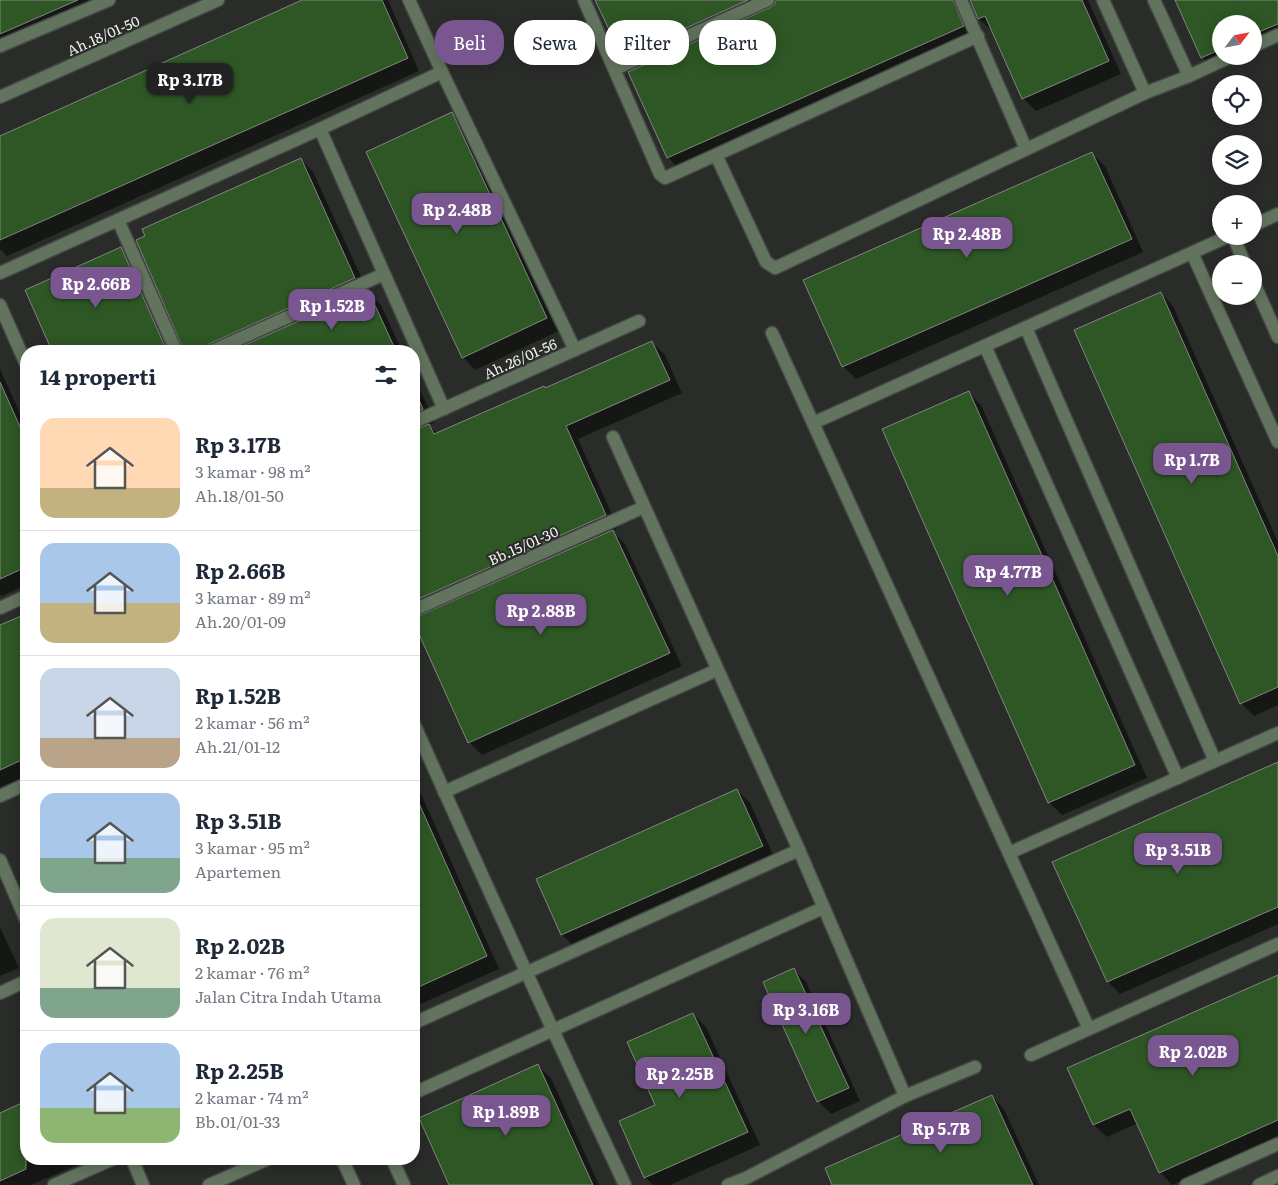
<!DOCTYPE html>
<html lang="id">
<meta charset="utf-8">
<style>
body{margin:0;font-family:Literata,serif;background:#f2f2f3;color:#1f2937;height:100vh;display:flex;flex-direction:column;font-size:19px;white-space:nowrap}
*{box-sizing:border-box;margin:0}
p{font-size:16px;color:#747a83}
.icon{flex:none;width:28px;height:28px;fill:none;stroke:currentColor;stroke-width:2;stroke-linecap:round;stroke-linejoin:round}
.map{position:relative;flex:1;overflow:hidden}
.sheet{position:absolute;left:20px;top:345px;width:400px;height:820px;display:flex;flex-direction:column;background:#fff;border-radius:20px;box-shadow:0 2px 12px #0003}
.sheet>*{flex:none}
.banner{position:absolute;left:435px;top:20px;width:475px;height:45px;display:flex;gap:10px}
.needle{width:32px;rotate:58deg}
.controls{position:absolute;left:1212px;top:15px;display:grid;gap:10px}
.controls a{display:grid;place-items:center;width:50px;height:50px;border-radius:50%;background:#fff;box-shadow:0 2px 12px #0003;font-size:25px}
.price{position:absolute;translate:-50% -42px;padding:0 11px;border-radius:10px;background:#7a5691;color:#fff;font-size:16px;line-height:32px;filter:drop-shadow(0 1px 2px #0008)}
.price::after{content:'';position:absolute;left:50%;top:30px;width:15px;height:11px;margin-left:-8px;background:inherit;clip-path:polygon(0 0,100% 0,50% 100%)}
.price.selected{background:#222;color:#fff}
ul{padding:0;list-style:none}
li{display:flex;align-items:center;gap:15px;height:125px;padding:0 20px}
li+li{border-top:1px solid #e0e1e3}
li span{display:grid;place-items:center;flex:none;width:140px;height:100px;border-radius:15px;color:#555}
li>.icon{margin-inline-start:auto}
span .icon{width:60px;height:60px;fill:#fffc;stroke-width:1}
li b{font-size:21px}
h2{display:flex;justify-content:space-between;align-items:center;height:60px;padding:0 20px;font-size:21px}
.pill{padding:0 18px;border-radius:20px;background:#fff;box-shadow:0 2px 12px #0003;font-size:18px;line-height:45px}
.pill.selected{background:#7a5691;color:#fff}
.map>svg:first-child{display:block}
.shadow{fill:#0007}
.building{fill:#2e5725;stroke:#828581}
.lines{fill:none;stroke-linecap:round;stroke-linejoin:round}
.minor-casing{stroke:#454845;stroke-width:15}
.minor{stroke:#62745e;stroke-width:12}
.labels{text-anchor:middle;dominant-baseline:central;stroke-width:4;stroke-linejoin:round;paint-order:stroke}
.street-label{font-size:14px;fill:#f1f2f0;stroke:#292c29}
</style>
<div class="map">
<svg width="1278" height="1185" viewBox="0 0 1278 1185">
<rect width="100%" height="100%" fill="#292c29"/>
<!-- shadow -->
<g class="shadow">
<polygon points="0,0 117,0 0,52"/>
<polygon points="306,0 388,0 419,71 7,256 0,249 0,137"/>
<polygon points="597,0 1088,0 1121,74 1036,111 1023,98 992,31 979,19 973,5 971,5 966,8 975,39 680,170 668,157 637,69 623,55"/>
<polygon points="1177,0 1278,0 1278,41 1254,52 1254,24 1221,24 1221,56 1244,56 1214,70 1202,57"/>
<polygon points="452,114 465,127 559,331 475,370 463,357"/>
<polygon points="1092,154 1105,166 1143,252 856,379 843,366 805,281"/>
<polygon points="301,159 313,172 368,292 381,305 402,351 185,351 185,347"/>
<polygon points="121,248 133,261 173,351 54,351 26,291"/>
<polygon points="1161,293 1173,306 1278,542 1278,705 1254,716 1241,703"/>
<polygon points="652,342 665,355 682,393 578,439 618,528 612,531 625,544 682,666 482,755 469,742 414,620 420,619 414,612 414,377 435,422 429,425 438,434 545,389"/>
<polygon points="0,369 26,427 26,585 2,596 0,594"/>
<polygon points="968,392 981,405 1147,778 1062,815 1049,802 884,430"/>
<polygon points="26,615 26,776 0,788 0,627"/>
<polygon points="1278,764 1278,924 1120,994 1108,982"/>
<polygon points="414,778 499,969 414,1007"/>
<polygon points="737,790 750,803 775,859 575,947 562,935 537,879"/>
<polygon points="26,830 26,845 21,833"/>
<polygon points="0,927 19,968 0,976"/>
<polygon points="794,970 806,982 860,1101 831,1114 818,1101"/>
<polygon points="1278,976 1278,1137 1172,1185 1160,1172 1138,1123 1107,1137 1094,1125"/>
<polygon points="693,1014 706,1027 760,1145 670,1185 653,1185 646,1178 620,1122 657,1106"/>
<polygon points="538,1066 551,1078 599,1185 450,1185"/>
<polygon points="992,1096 1004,1109 1039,1185 834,1185"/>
<polygon points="26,1103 26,1159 91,1159 31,1185 0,1185 0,1114"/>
</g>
<!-- building -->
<g class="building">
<polygon points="0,0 78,0 0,34"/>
<polygon points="302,0 382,0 408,58 0,240 0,136"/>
<polygon points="595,0 748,0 622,57"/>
<polygon points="776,0 953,0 964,26 667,158 628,72 771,7 775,4"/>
<polygon points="970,0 1082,0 1109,61 1022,99 985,16 978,19"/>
<polygon points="1175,0 1278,0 1278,24 1254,34 1254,24 1221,24 1221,49 1201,58"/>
<polygon points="452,112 547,318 462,358 366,152"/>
<polygon points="1092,152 1132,239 842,367 803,280"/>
<polygon points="301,158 355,278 209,344 205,347 204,351 184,351 136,240 145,236 142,229"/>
<polygon points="121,247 167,351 52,351 25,290"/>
<polygon points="368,290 396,351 231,351 362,293"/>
<polygon points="1161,292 1278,556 1278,687 1240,704 1074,330"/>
<polygon points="652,341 670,380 566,426 606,515 414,601 414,430 429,424 434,434 544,386 545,388"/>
<polygon points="0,382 26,440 26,567 0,579"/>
<polygon points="414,389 423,409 414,413"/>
<polygon points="969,391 1135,765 1048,803 882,429"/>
<polygon points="613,530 670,653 468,743 414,623 414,618"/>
<polygon points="26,614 26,758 0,770 0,625"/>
<polygon points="1278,762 1278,907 1107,982 1052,862"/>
<polygon points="737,789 763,846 561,935 536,879"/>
<polygon points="414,792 487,956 414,989"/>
<polygon points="794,968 849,1088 817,1102 763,982"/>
<polygon points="1278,975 1278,1120 1159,1173 1130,1109 1093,1125 1067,1068"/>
<polygon points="693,1013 748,1132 644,1178 619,1121 655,1105 627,1042"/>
<polygon points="538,1064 593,1185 449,1185 419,1118"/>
<polygon points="992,1095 1033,1185 832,1185 825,1168"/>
<polygon points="26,1101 26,1169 0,1181 0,1113"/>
</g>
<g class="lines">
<!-- minor casing -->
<g class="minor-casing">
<g id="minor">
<polyline points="409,0 442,72 575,350"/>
<polyline points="584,0 660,174 665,178 978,36"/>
<polyline points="961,0 1026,149"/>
<polyline points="1103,0 1145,93"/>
<polyline points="1154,0 1189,76"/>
<polyline points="0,46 109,0"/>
<polyline points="1254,46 1278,35"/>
<polyline points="615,69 768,0"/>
<polyline points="0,97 218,0"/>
<polyline points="320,129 444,409"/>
<polyline points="716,155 766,262 775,268 1145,93 1189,76 1232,56"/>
<polyline points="118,220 176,351"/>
<polyline points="1254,225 1278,214"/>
<polyline points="1233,236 1245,264"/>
<polyline points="1192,253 1278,442"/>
<polyline points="0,273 320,129 442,72"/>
<polyline points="1254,283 1278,337"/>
<polyline points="0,305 26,364"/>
<polyline points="1026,328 1215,761"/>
<polyline points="772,333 1089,1029"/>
<polyline points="985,346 1178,778"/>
<polyline points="212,351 384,274"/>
<polyline points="414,422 639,321"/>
<polyline points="813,423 1229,236"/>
<polyline points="613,437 799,850 905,1096"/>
<polyline points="0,608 26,596"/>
<polyline points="414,610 644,507"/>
<path d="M414,724C483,878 553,1032 625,1185"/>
<polyline points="444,792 717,670"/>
<polyline points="0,796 26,784"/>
<polyline points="1009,853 1278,733"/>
<polyline points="0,860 26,920"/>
<polyline points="0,993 26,981"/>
<polyline points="414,1023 799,850"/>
<polyline points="1031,1055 1278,944"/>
<polyline points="414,1093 823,908"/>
<polyline points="132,1159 143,1185"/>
<polyline points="342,1159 354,1185"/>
<polyline points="392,1159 404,1185"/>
<polyline points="54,1185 113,1159"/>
<polyline points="209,1185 268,1159"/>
<polyline points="728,1185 746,1178 905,1096 975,1067"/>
<polyline points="1186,1185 1278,1144"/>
<polyline points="1259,1185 1278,1176"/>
</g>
</g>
<!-- minor -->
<use href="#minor" class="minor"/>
</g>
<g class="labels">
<!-- street labels -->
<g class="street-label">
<text transform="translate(103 35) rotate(-24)">Ah.18/01-50</text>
<text transform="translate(520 358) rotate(-24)">Ah.26/01-56</text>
<text transform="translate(523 545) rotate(-24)">Bb.15/01-30</text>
</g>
</g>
</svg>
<div class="controls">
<a><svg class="needle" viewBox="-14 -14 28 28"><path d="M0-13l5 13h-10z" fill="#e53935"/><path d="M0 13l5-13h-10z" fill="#747a83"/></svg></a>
<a><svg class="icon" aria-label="locate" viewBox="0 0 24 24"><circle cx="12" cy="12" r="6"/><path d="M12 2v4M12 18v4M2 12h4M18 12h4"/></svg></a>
<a><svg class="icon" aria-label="layers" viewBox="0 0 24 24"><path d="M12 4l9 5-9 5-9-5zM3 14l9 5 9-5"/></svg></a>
<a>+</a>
<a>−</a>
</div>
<b class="price selected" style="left:190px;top:105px">Rp 3.17B</b>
<b class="price" style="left:457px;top:235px">Rp 2.48B</b>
<b class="price" style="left:967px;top:259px">Rp 2.48B</b>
<b class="price" style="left:96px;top:309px">Rp 2.66B</b>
<b class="price" style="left:332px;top:331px">Rp 1.52B</b>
<b class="price" style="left:1192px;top:485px">Rp 1.7B</b>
<b class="price" style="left:1008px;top:597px">Rp 4.77B</b>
<b class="price" style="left:541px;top:636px">Rp 2.88B</b>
<b class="price" style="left:1178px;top:875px">Rp 3.51B</b>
<b class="price" style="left:806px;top:1035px">Rp 3.16B</b>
<b class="price" style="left:1193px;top:1077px">Rp 2.02B</b>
<b class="price" style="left:680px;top:1099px">Rp 2.25B</b>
<b class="price" style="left:506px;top:1137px">Rp 1.89B</b>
<b class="price" style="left:941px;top:1154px">Rp 5.7B</b>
<div class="banner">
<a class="pill selected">Beli</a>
<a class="pill">Sewa</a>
<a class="pill">Filter</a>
<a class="pill">Baru</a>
</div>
<section class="sheet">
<h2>14 properti<svg class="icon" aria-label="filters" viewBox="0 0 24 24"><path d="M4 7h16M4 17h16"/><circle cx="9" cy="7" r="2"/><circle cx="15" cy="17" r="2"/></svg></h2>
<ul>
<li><span style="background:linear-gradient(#ffd9b3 70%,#c2b280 0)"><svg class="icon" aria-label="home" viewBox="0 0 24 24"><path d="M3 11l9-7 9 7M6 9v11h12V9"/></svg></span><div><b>Rp 3.17B</b><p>3 kamar · 98 m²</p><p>Ah.18/01-50</p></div></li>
<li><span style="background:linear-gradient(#a9c7e8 60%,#c2b280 0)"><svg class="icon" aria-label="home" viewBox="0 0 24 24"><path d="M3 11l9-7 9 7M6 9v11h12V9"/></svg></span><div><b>Rp 2.66B</b><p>3 kamar · 89 m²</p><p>Ah.20/01-09</p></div></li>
<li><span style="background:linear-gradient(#c9d6e8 70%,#b9a48a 0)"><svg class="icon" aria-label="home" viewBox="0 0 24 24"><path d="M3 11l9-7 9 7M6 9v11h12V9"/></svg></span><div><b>Rp 1.52B</b><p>2 kamar · 56 m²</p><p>Ah.21/01-12</p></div></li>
<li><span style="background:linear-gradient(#a9c7e8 65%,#7fa58c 0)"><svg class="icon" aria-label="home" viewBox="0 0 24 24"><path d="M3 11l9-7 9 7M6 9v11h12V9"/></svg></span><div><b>Rp 3.51B</b><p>3 kamar · 95 m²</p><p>Apartemen</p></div></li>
<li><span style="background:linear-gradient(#dfe7d0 70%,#7fa58c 0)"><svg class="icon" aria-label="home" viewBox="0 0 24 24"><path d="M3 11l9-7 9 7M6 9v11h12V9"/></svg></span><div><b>Rp 2.02B</b><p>2 kamar · 76 m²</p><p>Jalan Citra Indah Utama</p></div></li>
<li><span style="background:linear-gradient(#a9c7e8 65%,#8fb573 0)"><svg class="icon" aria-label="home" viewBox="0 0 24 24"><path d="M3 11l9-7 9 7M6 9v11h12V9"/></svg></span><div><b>Rp 2.25B</b><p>2 kamar · 74 m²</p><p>Bb.01/01-33</p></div></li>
</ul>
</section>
</div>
